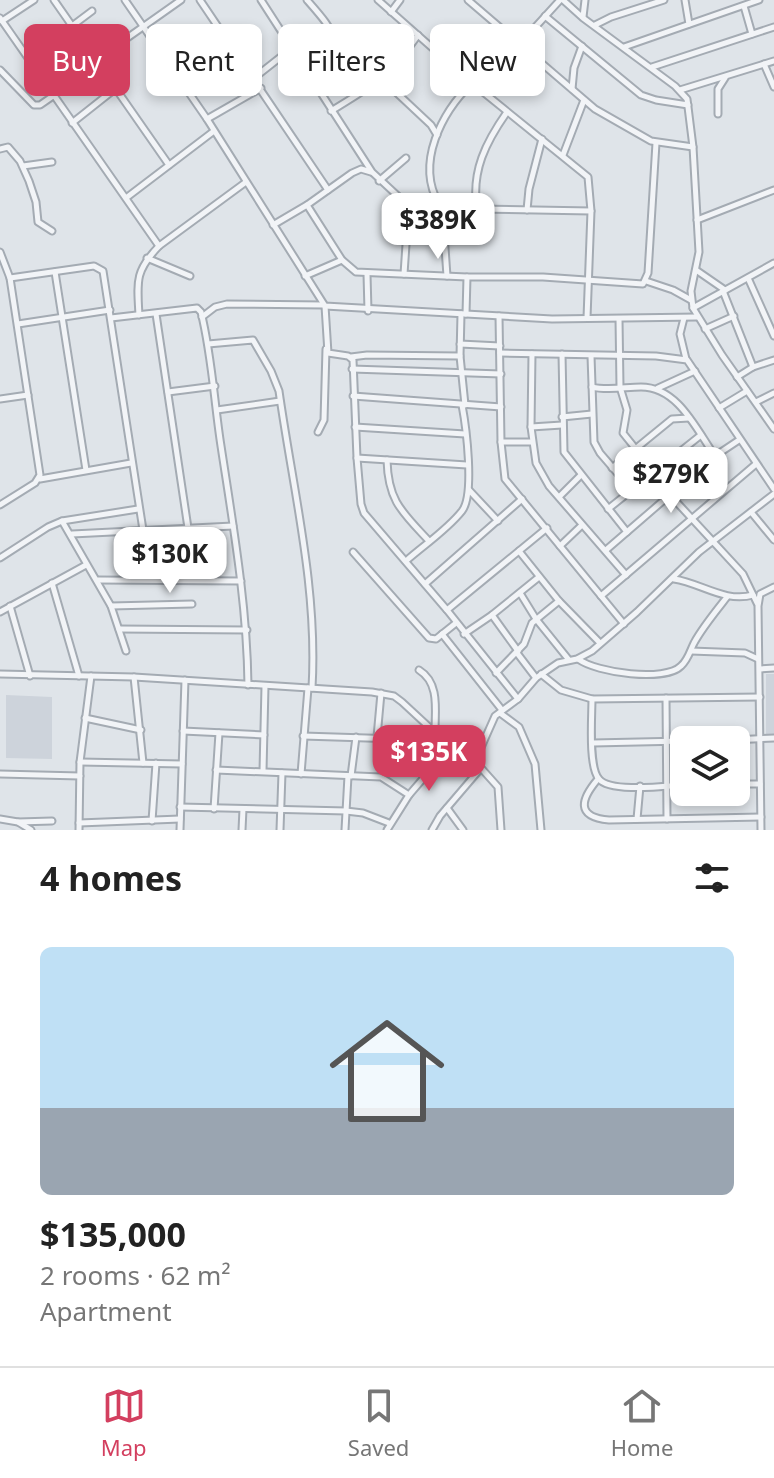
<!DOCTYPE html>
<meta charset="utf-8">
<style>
body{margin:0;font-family:"Noto Sans",sans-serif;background:#f6f6f6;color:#222;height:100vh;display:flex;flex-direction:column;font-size:30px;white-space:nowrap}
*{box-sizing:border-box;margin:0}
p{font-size:26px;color:#767676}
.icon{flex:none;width:44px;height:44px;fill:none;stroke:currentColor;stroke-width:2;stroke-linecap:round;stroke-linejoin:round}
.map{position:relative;height:830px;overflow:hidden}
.side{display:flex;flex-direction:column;background:#fff;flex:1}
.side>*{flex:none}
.hud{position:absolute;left:24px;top:24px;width:726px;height:72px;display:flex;gap:16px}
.buttons{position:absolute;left:670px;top:726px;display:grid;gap:16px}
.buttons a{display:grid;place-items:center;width:80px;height:80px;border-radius:12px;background:#fff;box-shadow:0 4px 12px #0003;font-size:40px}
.price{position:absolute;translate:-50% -68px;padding:0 18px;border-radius:16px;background:#fff;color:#222;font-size:26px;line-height:52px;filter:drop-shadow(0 2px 4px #0008)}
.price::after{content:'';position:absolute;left:50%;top:48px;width:24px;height:18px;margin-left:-12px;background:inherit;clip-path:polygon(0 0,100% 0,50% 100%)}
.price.current{background:#d33f5f;color:#fff}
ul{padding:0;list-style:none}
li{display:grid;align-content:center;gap:16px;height:424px;padding:0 40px}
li+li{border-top:2px solid #e0e0e0}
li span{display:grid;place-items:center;height:248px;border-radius:12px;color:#555}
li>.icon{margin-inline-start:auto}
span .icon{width:144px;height:144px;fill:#fffc;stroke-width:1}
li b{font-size:34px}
h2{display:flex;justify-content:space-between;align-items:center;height:96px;padding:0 40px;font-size:34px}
.tag{padding:0 28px;border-radius:12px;background:#fff;box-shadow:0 4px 12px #0003;font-size:28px;line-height:72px}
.tag.current{background:#d33f5f;color:#fff}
.dock{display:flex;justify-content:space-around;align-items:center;height:112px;border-top:2px solid #e0e0e0;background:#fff;font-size:22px;color:#767676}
.dock a{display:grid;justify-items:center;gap:4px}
.dock .current{color:#d33f5f}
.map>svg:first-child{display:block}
.built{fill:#cdd3db}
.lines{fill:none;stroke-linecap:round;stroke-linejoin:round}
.minor-casing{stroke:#a4abb3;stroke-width:9}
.minor{stroke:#f2f4f7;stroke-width:5}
</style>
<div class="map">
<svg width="774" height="830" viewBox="0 0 774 830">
<rect width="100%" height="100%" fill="#dfe4e9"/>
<!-- built -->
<g class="built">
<rect x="766" y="674" width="8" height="60"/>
<polygon points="6,695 52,697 52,759 6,758"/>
</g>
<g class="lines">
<!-- minor casing -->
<g class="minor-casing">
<g id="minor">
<polyline points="54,0 169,165"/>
<polyline points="125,0 207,119 325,306 552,319 697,317"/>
<polyline points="200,0 328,190"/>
<polyline points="261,0 372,172 400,198 419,203 477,209 591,211"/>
<path d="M307,0C336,33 347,45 313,79"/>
<polyline points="378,0 472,83 588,177 591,211 587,318"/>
<polyline points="468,0 595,109 651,141 693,147"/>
<polyline points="563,0 583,18 675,86 687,99 693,147 699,252 691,291 693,308 722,355 774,429"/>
<polyline points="685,0 689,24"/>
<polyline points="744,6 752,34"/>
<polyline points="391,12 400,0"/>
<polyline points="545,16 641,95 656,100 688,105"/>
<polyline points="583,17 585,0"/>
<polyline points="0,18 159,246"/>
<polyline points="2,21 34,0"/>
<polyline points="595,25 611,17 664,0"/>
<polyline points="72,26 92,11"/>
<polyline points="230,43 246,33"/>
<polyline points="624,47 759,0"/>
<polyline points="96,60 181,0"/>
<polyline points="764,64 774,87"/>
<polyline points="652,67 774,27"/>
<polyline points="0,70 34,105 40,105 53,96"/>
<polyline points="254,78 292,48"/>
<polyline points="383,80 431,125 437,135"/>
<polyline points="479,89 560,0"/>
<polyline points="572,89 574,68 582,46"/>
<polyline points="680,90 774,61"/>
<path d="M331,111C374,85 389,77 418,35"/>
<polyline points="718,114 718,89 725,78"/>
<polyline points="207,119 261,88"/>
<polyline points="72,123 115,89"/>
<polyline points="0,149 8,147 20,161 29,181 36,202 38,222 52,231"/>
<polyline points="563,155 584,100"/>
<polyline points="23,166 52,162"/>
<polyline points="379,181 406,158"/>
<polyline points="126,198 214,131"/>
<polyline points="400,198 407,230 404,274"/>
<path d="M439,204C415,163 442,112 472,83"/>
<polyline points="307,205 342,260 356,272 467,277 543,277 643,284 648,273 656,143"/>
<polyline points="442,205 447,276"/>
<path d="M477,209C471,171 486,142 507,112"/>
<polyline points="527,210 529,189 542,139"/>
<polyline points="697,220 774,190"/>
<polyline points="273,225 307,205 352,173 361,169 371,172"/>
<polyline points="0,252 10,278 40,475 35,483 0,505"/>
<polyline points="147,258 190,276"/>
<polyline points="696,270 725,290"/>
<polyline points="55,272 86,470"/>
<polyline points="367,274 368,311"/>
<polyline points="305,276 342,260"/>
<polyline points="10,278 94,266 103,271 143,530"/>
<polyline points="748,278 774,336"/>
<polyline points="646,281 673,290 691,300"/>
<polyline points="723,291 753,367"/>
<polyline points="325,306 328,353 348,356 353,360 357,458 361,504 364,513 447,610 518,699"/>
<polyline points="693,308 774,263"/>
<polyline points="156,314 188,528"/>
<polyline points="461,314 460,356 465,405"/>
<polyline points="466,314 467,277"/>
<path d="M139,315C137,281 135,271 159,246L246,182"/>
<polyline points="499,316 501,442 505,479 624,624"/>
<polyline points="202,317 215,307 227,304 324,305"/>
<path d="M111,318L197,308L201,312C212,356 214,401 221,446C233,525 247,604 248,685"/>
<polyline points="684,318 680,334 686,359"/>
<polyline points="619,319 620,387 627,410 623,433 635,448"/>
<polyline points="18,324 110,310"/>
<polyline points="705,329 734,316"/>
<path d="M208,344L253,340L271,371L279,391C293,490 318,588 312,688"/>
<polyline points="460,344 500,346"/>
<polyline points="500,353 656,356 687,360 774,489"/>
<polyline points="532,354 531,427 536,463 549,486 626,575"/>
<polyline points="562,354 564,452 627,532"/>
<polyline points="591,356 594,442 600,453 631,489"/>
<polyline points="351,357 367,355 460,356"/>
<polyline points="352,369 501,374"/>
<polyline points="737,377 753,367 774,360"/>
<path d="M592,387C607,391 626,387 641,387C678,387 696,429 715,456"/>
<polyline points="658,388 695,371"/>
<polyline points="168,392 215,386"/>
<polyline points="353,396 501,407"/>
<polyline points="0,399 28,395"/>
<polyline points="756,402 774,393"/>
<polyline points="719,408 747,391"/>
<polyline points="217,410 280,401"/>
<polyline points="562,417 592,414"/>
<polyline points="355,427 465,434"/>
<polyline points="531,427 562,425"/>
<polyline points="318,432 324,420 326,349"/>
<polyline points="501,442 532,442"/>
<polyline points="357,458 467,465"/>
<path d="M387,460C388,501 402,512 429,541"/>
<polyline points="612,468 672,419 689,418"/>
<polyline points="40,479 131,463"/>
<polyline points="469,490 498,521"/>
<polyline points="671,496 743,574 757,603"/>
<polyline points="559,497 581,475"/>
<polyline points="608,509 701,435"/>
<polyline points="751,512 774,540"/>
<polyline points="62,521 111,606 126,651"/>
<polyline points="72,534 233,526"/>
<polyline points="560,546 582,525"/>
<polyline points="606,550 715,456 739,440"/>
<polyline points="519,551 559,601 600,643"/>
<polyline points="353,552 429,638 436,639 456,623"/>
<polyline points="0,558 48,527 62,521 138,509"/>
<path d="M406,561C424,545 447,530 462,511C475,494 466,426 462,405"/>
<path d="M674,579C701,583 725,603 753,595"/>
<polyline points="98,580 241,581"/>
<polyline points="52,583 79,676"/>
<polyline points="425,584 522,499"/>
<polyline points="520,593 536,619 569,660"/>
<polyline points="601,596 756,464"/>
<polyline points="10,606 30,676"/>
<polyline points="111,606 192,604"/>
<polyline points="447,610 547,528"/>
<polyline points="0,612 86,565"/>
<polyline points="492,615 518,651"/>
<polyline points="119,629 247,630"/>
<polyline points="442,634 502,710"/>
<polyline points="464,634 492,615 539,577"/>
<polyline points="691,651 745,653 758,659"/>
<polyline points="517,653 536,678"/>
<path d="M578,659C597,673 665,682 681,666C688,660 690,651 694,643C702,628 716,611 727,597"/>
<polyline points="760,669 774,668"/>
<path d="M419,670C440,683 435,710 435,731"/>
<polyline points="496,673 524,644 532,623 559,601"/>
<polyline points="0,674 134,677 372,692 394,696 402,702 429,727 481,768 498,787 501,830"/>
<polyline points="541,674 561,690 592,699 760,697"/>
<polyline points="134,677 143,763"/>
<polyline points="666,698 667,819"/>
<path d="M592,699C592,716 588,767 599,779C610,793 666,786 684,785"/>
<polyline points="500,713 519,727 535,764 541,830"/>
<polyline points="85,718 141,730"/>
<polyline points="183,731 264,735"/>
<polyline points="303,736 398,739 414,748 434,764"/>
<polyline points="377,737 381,693"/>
<polyline points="732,740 774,738"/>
<polyline points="593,743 684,741"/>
<polyline points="475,761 495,716 518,699 536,678 558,663 577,659 592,651 637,612 699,552 774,494"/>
<polyline points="80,762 182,764"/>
<polyline points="216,770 381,777 409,795"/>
<polyline points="263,771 265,686"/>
<polyline points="0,774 80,776"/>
<polyline points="301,774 308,688"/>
<polyline points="351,776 356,737"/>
<path d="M598,779C581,799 575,817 609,820L761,817"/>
<polyline points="736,784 760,784"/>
<polyline points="180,807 346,811 363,813 389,823"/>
<polyline points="447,808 463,830"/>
<polyline points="214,809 219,733"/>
<polyline points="0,819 18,822 31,830"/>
<polyline points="637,819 640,786"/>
<polyline points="152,821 156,763"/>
<polyline points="18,822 52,821"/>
<polyline points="79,823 180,819"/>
<polyline points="79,830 80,762 91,676"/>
<polyline points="180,830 185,680"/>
<polyline points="242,830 243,809"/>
<polyline points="280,830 282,773"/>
<polyline points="345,830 348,776"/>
<polyline points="387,830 409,795 451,746"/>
<polyline points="432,830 440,816 481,768"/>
<polyline points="761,830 758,606 760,594 774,587"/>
</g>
</g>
<!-- minor -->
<use href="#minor" class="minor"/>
</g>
</svg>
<div class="buttons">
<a><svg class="icon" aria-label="layers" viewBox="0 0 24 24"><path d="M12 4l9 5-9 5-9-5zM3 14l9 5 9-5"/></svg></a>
</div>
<b class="price" style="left:438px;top:261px">$389K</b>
<b class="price" style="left:671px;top:515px">$279K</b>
<b class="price" style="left:170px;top:595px">$130K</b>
<b class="price current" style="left:429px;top:793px">$135K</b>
<div class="hud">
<a class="tag current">Buy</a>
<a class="tag">Rent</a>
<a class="tag">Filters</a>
<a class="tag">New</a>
</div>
</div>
<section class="side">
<h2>4 homes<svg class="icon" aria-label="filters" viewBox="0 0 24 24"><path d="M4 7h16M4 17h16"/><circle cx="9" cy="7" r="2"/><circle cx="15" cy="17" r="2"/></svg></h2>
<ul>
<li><span style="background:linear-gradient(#bfe0f5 65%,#9aa5b1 0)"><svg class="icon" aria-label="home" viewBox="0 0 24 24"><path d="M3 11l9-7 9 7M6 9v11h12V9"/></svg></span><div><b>$135,000</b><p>2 rooms · 62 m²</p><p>Apartment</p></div></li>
</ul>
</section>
<nav class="dock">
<a class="current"><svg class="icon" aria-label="map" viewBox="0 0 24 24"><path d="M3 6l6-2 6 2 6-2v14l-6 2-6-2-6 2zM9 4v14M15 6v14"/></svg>Map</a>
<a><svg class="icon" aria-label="saved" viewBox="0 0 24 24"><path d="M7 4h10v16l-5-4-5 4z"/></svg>Saved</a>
<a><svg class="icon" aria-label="home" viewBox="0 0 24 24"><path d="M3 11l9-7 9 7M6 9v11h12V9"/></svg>Home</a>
</nav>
